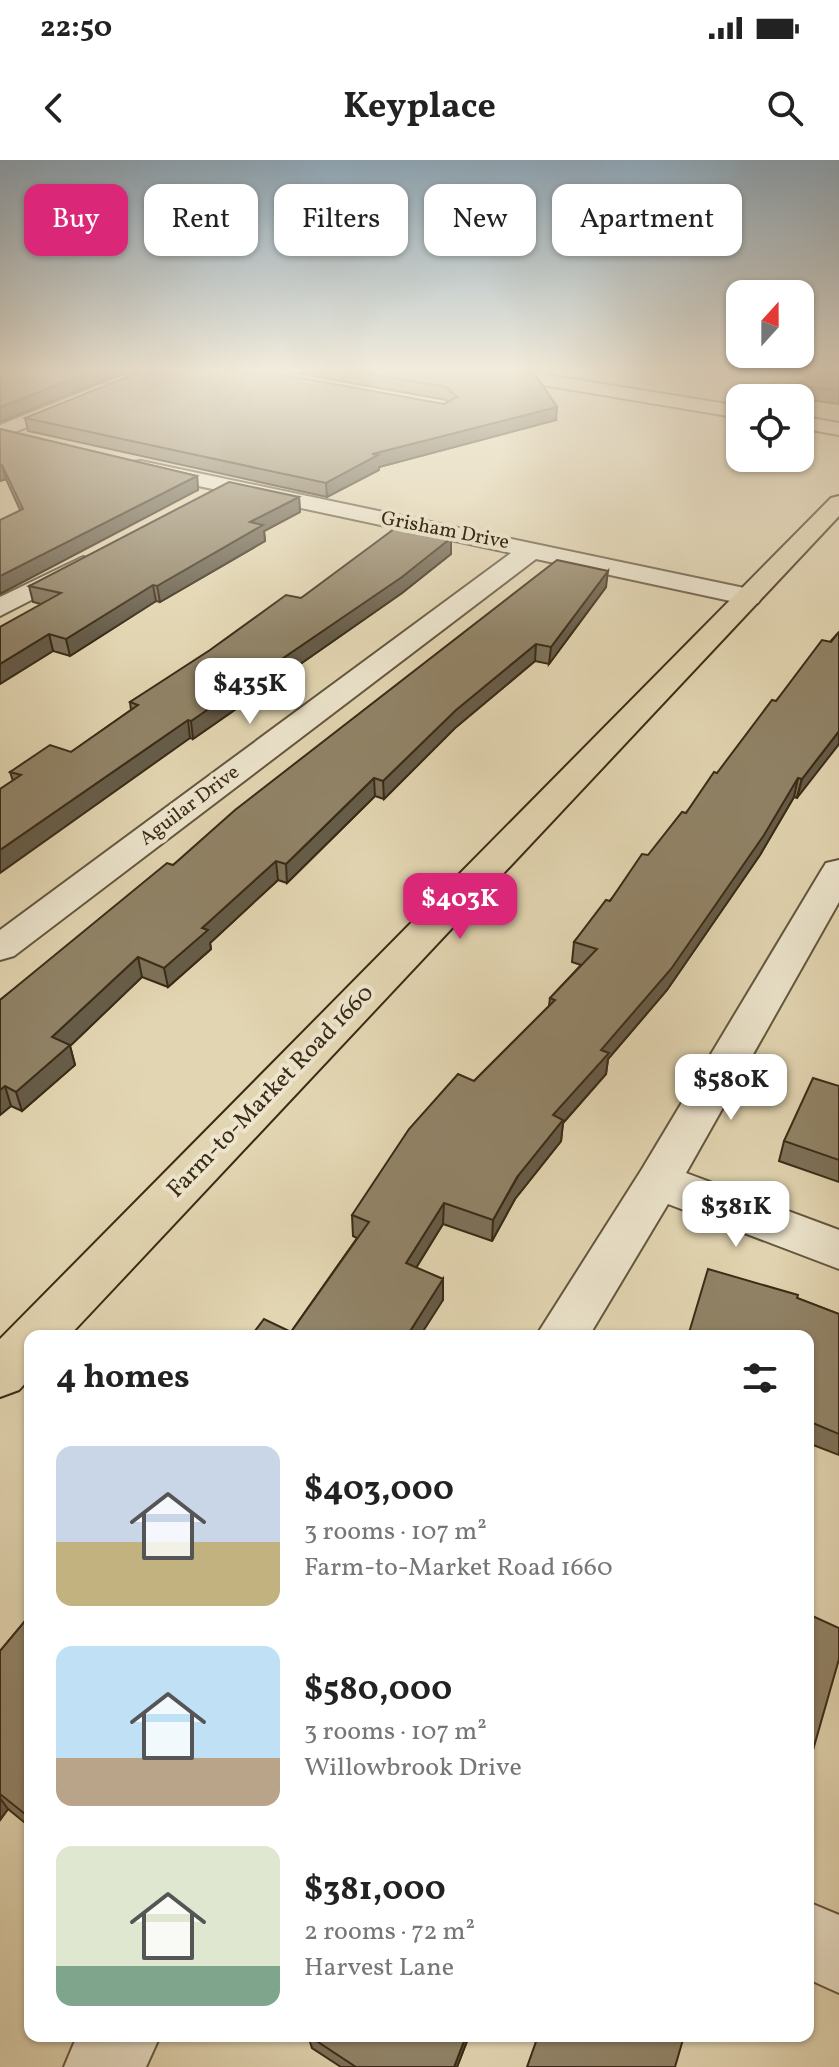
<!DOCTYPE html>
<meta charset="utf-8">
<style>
body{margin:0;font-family:Vollkorn,serif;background:#f2f2f2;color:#222;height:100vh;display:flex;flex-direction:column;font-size:30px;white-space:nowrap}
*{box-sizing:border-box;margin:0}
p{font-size:26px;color:#767676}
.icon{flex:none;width:44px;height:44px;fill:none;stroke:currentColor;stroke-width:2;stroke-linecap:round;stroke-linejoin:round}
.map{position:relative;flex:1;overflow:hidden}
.drawer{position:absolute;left:24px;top:1170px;width:790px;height:712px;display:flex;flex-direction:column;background:#fff;border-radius:16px;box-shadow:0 2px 6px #0004}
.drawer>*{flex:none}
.hud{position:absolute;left:24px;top:24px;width:792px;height:72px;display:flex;gap:16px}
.needle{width:52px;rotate:21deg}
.tools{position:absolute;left:726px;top:120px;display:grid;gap:16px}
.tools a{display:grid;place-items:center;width:88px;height:88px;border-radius:16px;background:#fff;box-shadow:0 2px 6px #0004;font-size:40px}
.price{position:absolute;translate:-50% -68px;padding:0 18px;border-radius:16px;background:#fff;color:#222;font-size:26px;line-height:52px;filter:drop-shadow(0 2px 4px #0008)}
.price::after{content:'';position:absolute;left:50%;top:48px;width:24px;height:18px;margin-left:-12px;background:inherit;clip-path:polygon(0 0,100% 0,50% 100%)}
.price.selected{background:#db2777;color:#fff}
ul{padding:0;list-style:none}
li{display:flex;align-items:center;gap:24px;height:200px;padding:0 32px}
li span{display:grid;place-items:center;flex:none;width:224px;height:160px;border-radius:16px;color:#555}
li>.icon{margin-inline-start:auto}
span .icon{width:96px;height:96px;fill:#fffc;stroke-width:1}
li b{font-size:34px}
h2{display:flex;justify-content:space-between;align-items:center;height:96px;padding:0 32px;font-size:34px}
.tag{padding:0 28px;border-radius:16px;background:#fff;box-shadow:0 2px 6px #0004;font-size:28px;line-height:72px}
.tag.selected{background:#db2777;color:#fff}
.status{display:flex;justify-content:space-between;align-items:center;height:56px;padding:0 40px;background:#fff;direction:ltr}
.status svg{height:22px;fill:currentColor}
header{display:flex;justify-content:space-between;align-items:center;height:104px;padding:0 32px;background:#fff;font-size:36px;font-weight:700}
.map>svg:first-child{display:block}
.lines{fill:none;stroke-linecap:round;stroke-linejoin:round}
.minor-casing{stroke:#64563d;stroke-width:4}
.major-casing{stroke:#3a2b16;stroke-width:4}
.minor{fill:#ece4cc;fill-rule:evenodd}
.major{fill:#e2d5b1;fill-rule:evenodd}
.wall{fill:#7d7159;stroke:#3a2b16;stroke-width:2}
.shaded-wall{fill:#665c48;stroke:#3a2b16;stroke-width:2}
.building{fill:#918367;stroke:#3a2b16;stroke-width:2}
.labels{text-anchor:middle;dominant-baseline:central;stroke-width:8;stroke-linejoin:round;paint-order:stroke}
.far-street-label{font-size:20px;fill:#3a2b16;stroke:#ece4cc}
.street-label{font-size:24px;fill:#3a2b16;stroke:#ece4cc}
</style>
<div class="status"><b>22:50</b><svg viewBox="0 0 49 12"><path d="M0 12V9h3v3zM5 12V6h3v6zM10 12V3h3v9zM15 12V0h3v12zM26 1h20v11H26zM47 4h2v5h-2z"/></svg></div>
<header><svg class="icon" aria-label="back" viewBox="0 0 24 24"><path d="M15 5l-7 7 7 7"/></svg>Keyplace<svg class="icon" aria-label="search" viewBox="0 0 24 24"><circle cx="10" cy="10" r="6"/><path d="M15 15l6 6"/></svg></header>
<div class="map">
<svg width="839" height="1907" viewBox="0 0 839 1907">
<rect width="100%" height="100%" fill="#e2d5b1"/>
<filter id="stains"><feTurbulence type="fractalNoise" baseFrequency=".0025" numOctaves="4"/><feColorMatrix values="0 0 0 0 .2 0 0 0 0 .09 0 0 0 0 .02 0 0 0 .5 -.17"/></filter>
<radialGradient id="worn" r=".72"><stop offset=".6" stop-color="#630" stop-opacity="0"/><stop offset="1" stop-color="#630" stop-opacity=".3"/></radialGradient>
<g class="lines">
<!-- minor casing -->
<g class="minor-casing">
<g id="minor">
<polygon points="137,210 162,210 159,214 0,278 0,265"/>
<polygon points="474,210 515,210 740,246 740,258 483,215"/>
<polygon points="800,256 839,263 839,275 800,268"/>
<polygon points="141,301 749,429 758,431 762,437 758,443 749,445 536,399 14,796 0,800 0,770 511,393 133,312 130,307 133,302"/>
<polygon points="83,397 92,399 95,404 92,409 0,456 0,437"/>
<polygon points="839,700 839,742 686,1013 839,1070 839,1109 668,1044 589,1176 536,1176 642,1009 821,711 826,703"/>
<polygon points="808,1742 839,1755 839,1833 808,1819"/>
<polygon points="77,1876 160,1876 146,1907 64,1907"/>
</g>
</g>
<!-- major casing -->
<g class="major-casing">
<polygon id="major" points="839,336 839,356 69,1176 30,1176 30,1218 19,1230 0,1237 0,1179 831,338"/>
</g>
<!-- minor -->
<use href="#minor" class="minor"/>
<!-- major -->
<use href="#major" class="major"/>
</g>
<!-- wall -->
<g class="wall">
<polygon points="278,210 511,210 556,260 379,307 379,310 327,337 28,271 25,258 444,244 448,242 446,240"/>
<polygon points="788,210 839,210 839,244 796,238 798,225 811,213"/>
<polygon points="0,269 197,316 198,330 20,350 6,319 0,321"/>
<polygon points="299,337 300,352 264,371 265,381 160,442 156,441 70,496 53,491 41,444 33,442 29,426"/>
<polygon points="451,394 402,433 193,579 190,578 13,621 10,612 71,592 131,550 130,542 301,438"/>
<polygon points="606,427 549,504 535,501 455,568 384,639 375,636 287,723 278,720 210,783 211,789 168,827 142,817 70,886 75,905 22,951 11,946 0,955 0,840 173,705"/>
<polygon points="839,472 797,638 794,637 760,695 667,830 608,899 606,914 563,963 561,981 515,1039 492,1081 443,1064 416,1108 443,1119 443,1140 291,1172 357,1078 353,1076 352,1055 474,921 549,846 550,838 581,805 572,802 574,782 686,653 776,541"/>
<polygon points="839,926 839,1022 779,1001 784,981"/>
<polygon points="797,1138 839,1154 839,1295 808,1283 808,1176"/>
<polygon points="30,1455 30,1667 8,1649 0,1660 0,1491"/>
<polygon points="308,1876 469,1876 457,1907 341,1907 312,1888"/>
</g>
<!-- shaded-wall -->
<g class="shaded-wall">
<polygon points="96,210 130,210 0,262 0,247"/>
<polygon points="557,247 556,260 379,307 379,310 327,337 326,323 372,294"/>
<polygon points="2,305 6,319 0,321 0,306"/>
<polygon points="197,316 198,330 0,434 0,416"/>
<polygon points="299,337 300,352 264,371 265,381 160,442 157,426 250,362"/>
<polygon points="451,378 451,394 402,433 193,579 191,561"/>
<polygon points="608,411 606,427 549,504 551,487"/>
<polygon points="153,425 156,441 70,496 66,479"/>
<polygon points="49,474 53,491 0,524 0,504"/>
<polygon points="536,484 535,501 455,568 384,639 383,621 456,550"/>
<polygon points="188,560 190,578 0,713 0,690"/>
<polygon points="839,571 839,584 797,638 802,619"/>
<polygon points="374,618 375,636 287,723 286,704"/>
<polygon points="798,618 794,637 760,695 667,830 608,899 606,914 563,963 561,981 515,1039 492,1081 493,1060 553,955"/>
<polygon points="276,701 278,720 210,783 211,789 168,827 164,808 202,768"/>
<polygon points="138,797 142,817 70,886 75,905 22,951 16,932 52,877"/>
<polygon points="5,926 11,946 0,955 0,930"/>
<polygon points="444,1043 443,1064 406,1124 406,1103"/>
<polygon points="443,1119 443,1140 420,1176 407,1176"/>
<polygon points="0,1638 8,1649 0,1660"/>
<polygon points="466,1876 469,1876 457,1907 454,1907"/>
</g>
<!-- building -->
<g class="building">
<polygon points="0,210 96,210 0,247"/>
<polygon points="144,210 257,210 444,244 457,237 446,227 348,210 511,210 535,214 557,247 372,294 378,295 326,323 25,258"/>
<polygon points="814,210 839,210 839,231 798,225"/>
<polygon points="0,269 197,316 0,416 0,360 23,349 2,305 0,306"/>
<polygon points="229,322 299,337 250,362 263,365 157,426 153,425 66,479 49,474 0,504 0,467 61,433 29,426"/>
<polygon points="398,366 451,378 402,417 191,561 188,560 0,690 0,629 21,615 10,612 50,585 71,592 138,545 130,542 210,490 286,435 301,438"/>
<polygon points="557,400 608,411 551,487 536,484 456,550 383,621 374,618 286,704 276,701 202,768 208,770 164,808 138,797 52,877 70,885 16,932 5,926 0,930 0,840 167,703 173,705 235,650"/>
<polygon points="839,472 839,571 802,619 798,618 764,675 671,809 601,890 609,893 553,955 563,960 517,1017 493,1060 444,1043 406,1103 443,1119 407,1176 251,1176 264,1159 291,1172 369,1062 352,1055 409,969 458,914 474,921 555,840 550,838 597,789 574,782 606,740 610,741 642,694 648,695 682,652 686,653 714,612 717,613 772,540 776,541 822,480 831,482"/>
<polygon points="813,918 839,926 839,1000 784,981"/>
<polygon points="708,1109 798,1135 797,1138 839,1154 839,1274 808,1261 808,1176 688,1176"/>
<polygon points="808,1454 839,1468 839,1499 809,1604 808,1604"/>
<polygon points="30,1455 30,1658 0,1634 0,1491"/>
<polygon points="309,1876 466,1876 454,1907 356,1907"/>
<polygon points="538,1876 684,1876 675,1907 527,1907"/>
</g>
<!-- sky -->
<linearGradient id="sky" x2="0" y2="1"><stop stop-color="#8faabd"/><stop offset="0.44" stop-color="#f2ecdc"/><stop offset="1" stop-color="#f2ecdc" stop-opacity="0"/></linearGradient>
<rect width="839" height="477" fill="url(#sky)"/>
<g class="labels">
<!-- far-street labels -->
<g class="far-street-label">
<text transform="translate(445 371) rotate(11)">Grisham Drive</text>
<text transform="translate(190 646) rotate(-37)">Aguilar Drive</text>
</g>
<!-- street labels -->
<g class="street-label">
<text transform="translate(271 932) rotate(-46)">Farm-to-Market Road 1660</text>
</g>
</g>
<rect width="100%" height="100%" filter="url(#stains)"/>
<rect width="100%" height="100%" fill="url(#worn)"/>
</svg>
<div class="tools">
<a><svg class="needle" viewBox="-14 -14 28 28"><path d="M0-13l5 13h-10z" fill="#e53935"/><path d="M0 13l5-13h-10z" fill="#767676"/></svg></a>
<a><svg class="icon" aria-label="locate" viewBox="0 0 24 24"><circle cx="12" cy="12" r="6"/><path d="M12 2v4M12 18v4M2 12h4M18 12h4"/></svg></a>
</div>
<b class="price" style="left:250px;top:566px">$435K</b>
<b class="price selected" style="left:460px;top:781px">$403K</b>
<b class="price" style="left:731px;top:962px">$580K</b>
<b class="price" style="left:736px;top:1089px">$381K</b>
<div class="hud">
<a class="tag selected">Buy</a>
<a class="tag">Rent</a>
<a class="tag">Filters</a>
<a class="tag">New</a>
<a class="tag">Apartment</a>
</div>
<section class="drawer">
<h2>4 homes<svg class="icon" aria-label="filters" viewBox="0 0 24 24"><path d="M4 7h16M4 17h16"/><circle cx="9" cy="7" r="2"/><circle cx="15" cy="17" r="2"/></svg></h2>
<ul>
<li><span style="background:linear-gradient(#c9d6e8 60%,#c2b280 0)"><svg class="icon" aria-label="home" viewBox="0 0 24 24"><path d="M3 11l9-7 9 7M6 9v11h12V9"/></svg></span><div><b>$403,000</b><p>3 rooms · 107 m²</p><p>Farm-to-Market Road 1660</p></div></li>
<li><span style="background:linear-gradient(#bfe0f5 70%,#b9a48a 0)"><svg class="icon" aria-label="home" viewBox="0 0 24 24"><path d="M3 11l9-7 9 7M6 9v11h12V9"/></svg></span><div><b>$580,000</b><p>3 rooms · 107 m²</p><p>Willowbrook Drive</p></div></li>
<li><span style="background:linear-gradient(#dfe7d0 75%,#7fa58c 0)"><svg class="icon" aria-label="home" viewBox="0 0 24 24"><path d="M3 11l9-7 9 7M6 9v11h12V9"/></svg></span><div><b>$381,000</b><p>2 rooms · 72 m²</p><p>Harvest Lane</p></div></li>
</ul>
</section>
</div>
